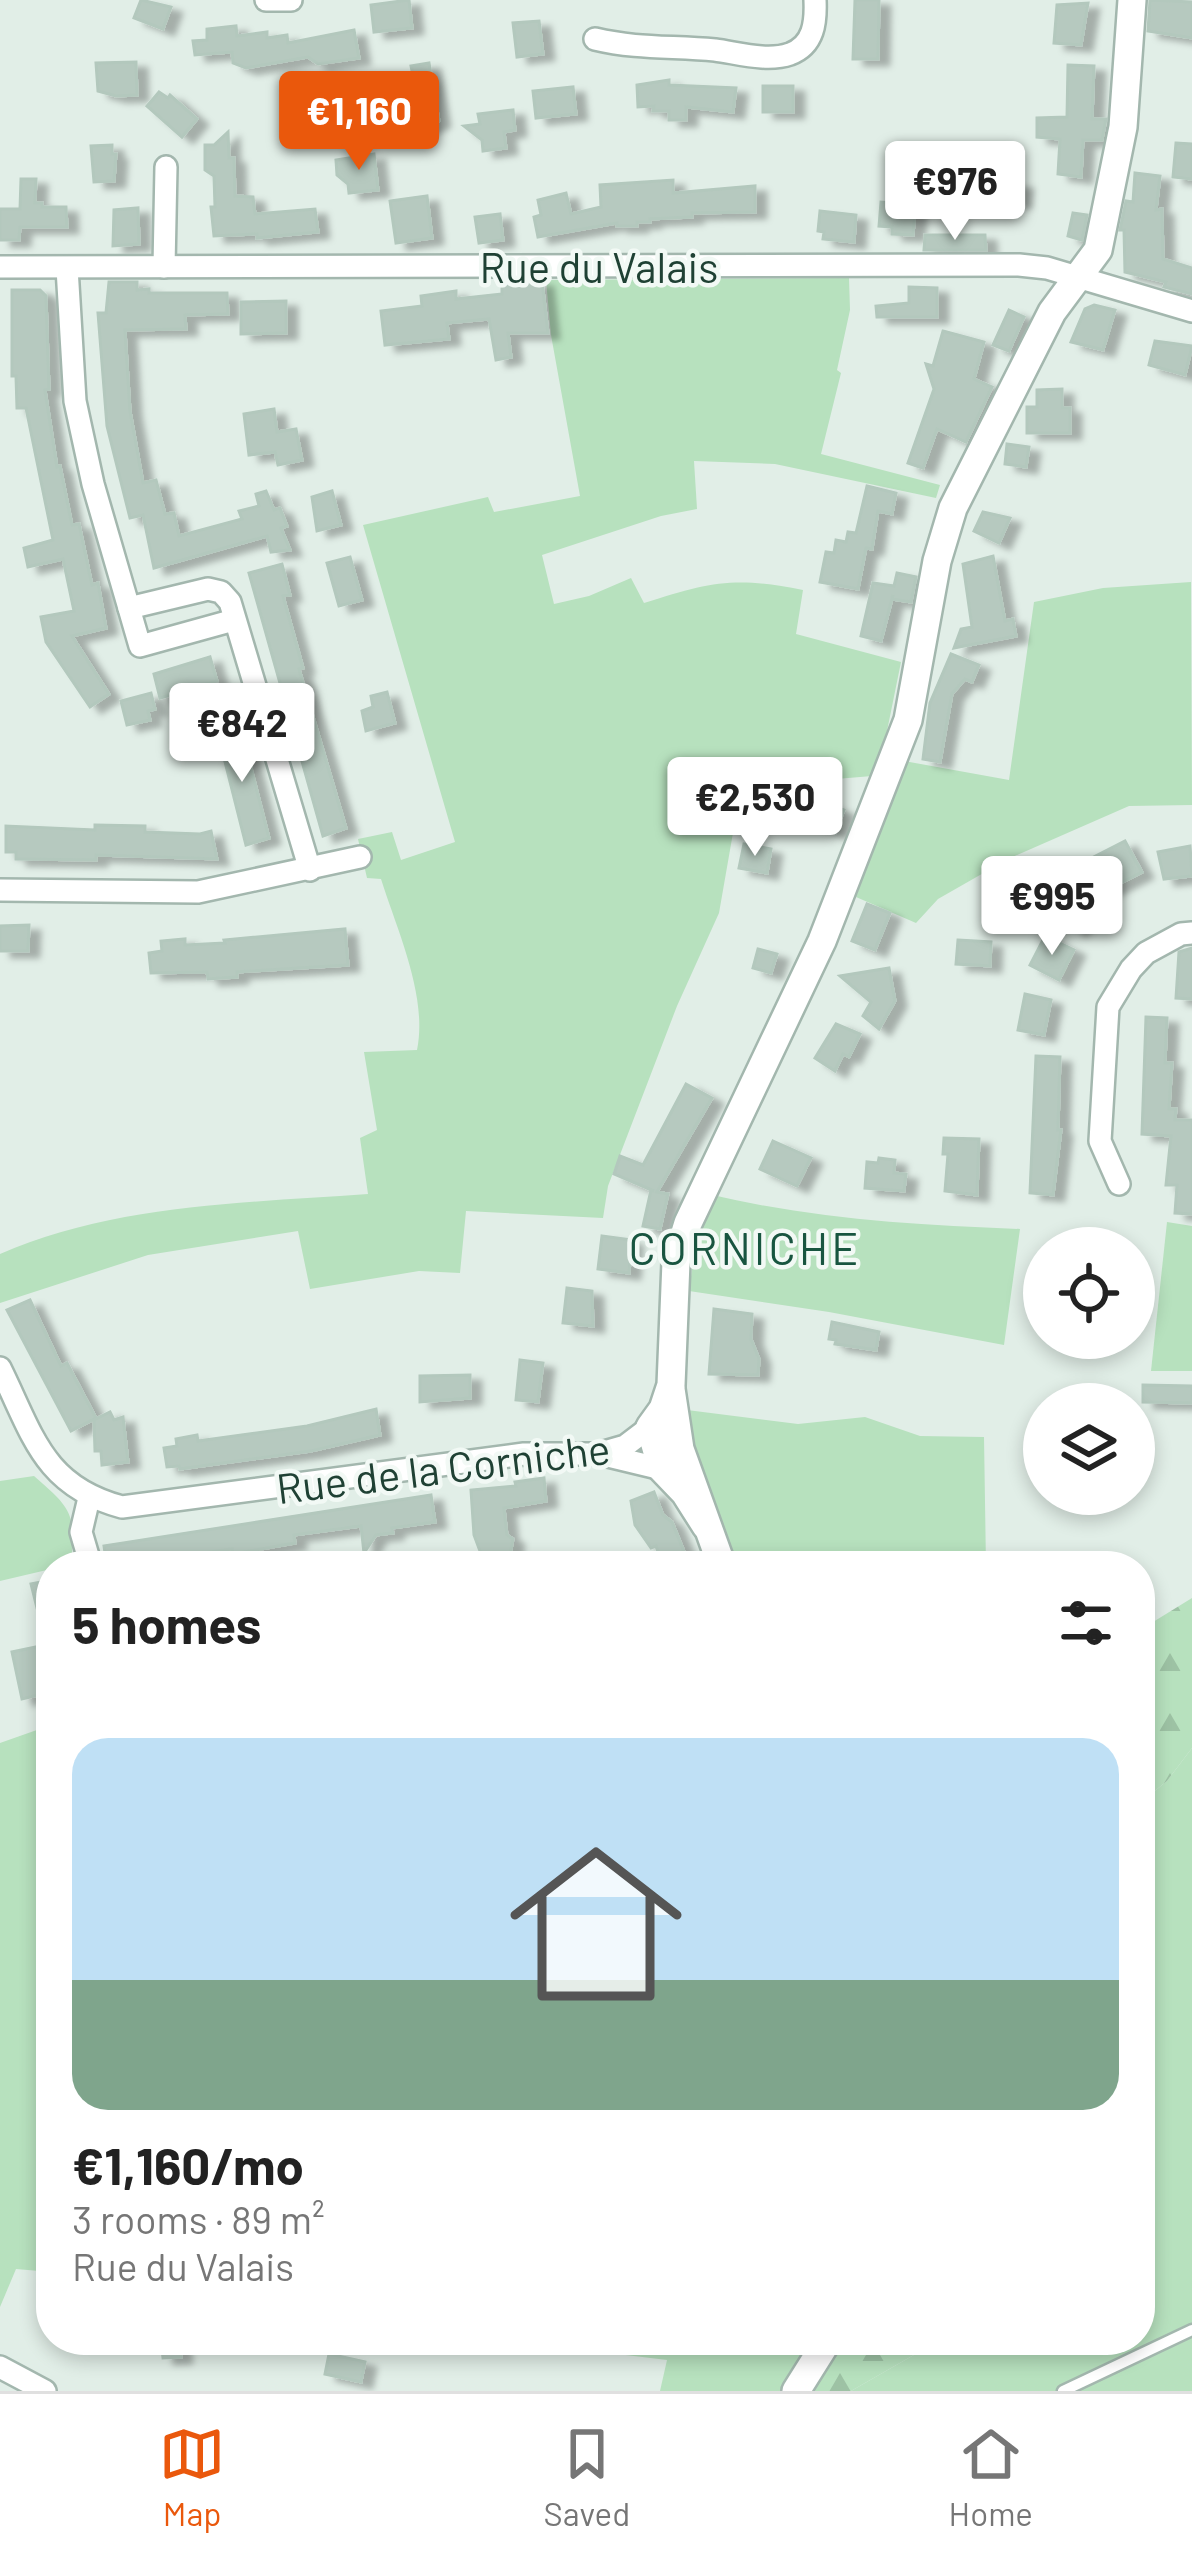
<!DOCTYPE html>
<meta charset="utf-8">
<style>
body{margin:0;font-family:Barlow,sans-serif;background:#f2f2f2;color:#222;height:100vh;display:flex;flex-direction:column;font-size:45px;white-space:nowrap}
*{box-sizing:border-box;margin:0}
p{font-size:39px;color:#767676}
.icon{flex:none;width:66px;height:66px;fill:none;stroke:currentColor;stroke-width:2;stroke-linecap:round;stroke-linejoin:round}
.map{position:relative;flex:1;overflow:hidden}
.sheet{position:absolute;left:36px;top:1551px;width:1119px;height:804px;display:flex;flex-direction:column;background:#fff;border-radius:48px;box-shadow:0 6px 18px #0003}
.sheet>*{flex:none}
.fabs{position:absolute;left:1023px;top:1227px;display:grid;gap:24px}
.fabs a{display:grid;place-items:center;width:132px;height:132px;border-radius:50%;background:#fff;box-shadow:0 6px 18px #0003;font-size:60px}
.price{position:absolute;translate:-50% -102px;padding:0 27px;border-radius:12px;background:#fff;color:#222;font-size:39px;line-height:78px;filter:drop-shadow(0 3px 6px #0008)}
.price::after{content:'';position:absolute;left:50%;top:72px;width:36px;height:27px;margin-left:-18px;background:inherit;clip-path:polygon(0 0,100% 0,50% 100%)}
.price.active{background:#ea580c;color:#fff}
ul{padding:0;list-style:none}
li{display:grid;align-content:center;gap:24px;height:636px;padding:0 36px}
li+li{border-top:3px solid #e0e0e0}
li span{display:grid;place-items:center;height:372px;border-radius:36px;color:#555}
li>.icon{margin-inline-start:auto}
span .icon{width:216px;height:216px;fill:#fffc;stroke-width:1}
li b{font-size:51px}
h2{display:flex;justify-content:space-between;align-items:center;height:144px;padding:0 36px;font-size:51px}
.dock{display:flex;justify-content:space-around;align-items:center;height:168px;border-top:3px solid #e0e0e0;background:#fff;font-size:33px;color:#767676}
.dock a{display:grid;justify-items:center;gap:6px}
.dock .active{color:#ea580c}
.map>svg:first-child{display:block}
.green{fill:#b7e1be}
.forest{fill:url(#forest-firs)}
.building{fill:#b6c9bf;stroke:#b3c8bd;stroke-width:3;filter:url(#shadow)}
.lines{fill:none;stroke-linecap:round;stroke-linejoin:round}
.service-casing{stroke:#a3b7ae;stroke-width:15}
.minor-casing{stroke:#a3b7ae;stroke-width:26}
.tertiary-casing{stroke:#a3b7ae;stroke-width:32}
.service{stroke:#fff;stroke-width:10}
.minor{stroke:#fff;stroke-width:21}
.tertiary{stroke:#fff;stroke-width:27}
.labels{text-anchor:middle;dominant-baseline:central;stroke-width:9;stroke-linejoin:round;paint-order:stroke}
.street-label{font-size:42px;fill:#1f4134;stroke:#f2f9f5}
.neighbourhood-label{font-size:45px;letter-spacing:3px;fill:#185540;stroke:#f2f9f5}
</style>
<div class="map">
<svg width="1192" height="2391" viewBox="0 0 1192 2391">
<defs>
<pattern id="forest-firs" width="22" height="20" patternUnits="userSpaceOnUse" patternTransform="scale(3)"><rect width="22" height="20" fill="#b7e1be"/><path d="M5 1l3.5 6h-7zM16 11l3.5 6h-7z" fill="#9dc2a4"/></pattern>
<filter id="shadow"><feDropShadow dx="11" dy="6" stdDeviation="3" flood-color="#0004"/></filter>
</defs>
<rect width="100%" height="100%" fill="#e1eee7"/>
<!-- green -->
<g class="green">
<path d="M849,278L850,310L837,370L841,373L821,454L940,485L936,498L775,464L694,461L697,509L661,516L542,555L554,604L589,596L631,578L644,603C709,582 735,576 803,590L796,634L901,662L887,731L872,776L741,787L719,913L677,1006L608,1186L603,1218L466,1211L460,1273L419,1271L310,1289L298,1231L148,1255L0,1303V1254C114,1204 246,1203 368,1194L360,1138L377,1130L364,1052L417,1050C428,996 397,930 381,879L367,878L358,839L392,832L401,860L455,842L363,525L488,497L494,512L580,496L551,335L546,280Z"/>
<polygon points="1191,582 1192,805 1129,806 1008,859 938,899 916,923 856,897 904,761 1009,780 1034,602 1103,588"/>
<path d="M709,1194C811,1219 915,1225 1020,1229L1004,1345L829,1312L689,1291L697,1233Z"/>
<polygon points="1167,1222 1192,1226 1192,1371 1151,1371"/>
<polygon points="687,1410 798,1424 865,1417 920,1436 984,1437 986,1566 735,1566 694,1459"/>
<path d="M34,1476C72,1509 76,1513 71,1565L51,1566V1569L0,1581V1481Z"/>
<polygon points="51,1725 51,2272 16,2269 0,2307 0,1743"/>
<polygon points="1192,1748 1192,2391 851,2391 940,2340 1140,2340 1140,1803 1167,1781"/>
<polygon points="502,2340 844,2340 814,2391 660,2391 667,2360"/>
</g>
<!-- forest -->
<g class="forest">
<polygon points="1192,1598 1192,1748 1167,1781 1140,1803 1140,1630"/>
<polygon points="844,2340 940,2340 851,2391 814,2391"/>
</g>
<!-- building -->
<g class="building">
<polygon points="141,0 171,7 163,29 134,18"/>
<polygon points="409,0 412,28 374,32 371,5"/>
<polygon points="855,0 879,0 878,59 853,59"/>
<polygon points="1150,0 1192,2 1192,38 1148,31"/>
<polygon points="1088,3 1081,45 1054,43 1057,5"/>
<polygon points="539,21 543,54 517,57 513,23"/>
<polygon points="236,26 237,36 267,32 267,38 287,35 288,43 354,30 359,58 318,64 308,57 246,68 233,63 232,52 195,55 193,41 207,40 207,29"/>
<polygon points="136,62 137,95 116,96 98,91 96,63"/>
<polygon points="429,63 439,121 424,128 411,66"/>
<polygon points="1068,65 1094,66 1092,119 1106,119 1102,140 1083,140 1081,177 1058,174 1060,139 1037,137 1037,118 1067,117"/>
<polygon points="669,80 669,85 736,88 733,112 686,107 686,120 669,120 669,111 653,111 654,106 638,107 637,85"/>
<rect x="763" y="86" width="30" height="26"/>
<polygon points="573,87 576,114 536,118 533,91"/>
<polygon points="371,89 375,116 356,119 353,92"/>
<polygon points="159,92 168,98 170,95 197,119 182,137 147,106"/>
<polygon points="513,110 515,130 504,132 506,148 483,151 482,140 464,126 480,124 478,114"/>
<polygon points="228,132 229,158 234,158 235,196 253,197 255,214 315,209 318,232 257,238 257,234 214,236 211,207 215,207 214,176 205,170 205,145 214,145"/>
<polygon points="1176,143 1192,144 1192,179 1173,177"/>
<polygon points="112,145 112,154 116,154 114,181 94,182 91,146"/>
<polygon points="374,154 378,190 349,193 348,184 337,175 336,160"/>
<polygon points="1135,173 1160,176 1156,210 1162,209 1163,259 1192,268 1192,294 1164,287 1166,282 1125,272 1124,230 1120,230 1126,201 1133,202"/>
<polygon points="21,179 36,179 35,203 42,203 42,207 66,207 67,227 20,227 19,240 0,240 0,209 20,209"/>
<polygon points="673,180 673,193 755,186 755,212 692,213 692,217 650,219 650,222 637,222 637,226 617,226 617,223 538,237 534,217 541,215 538,200 566,193 571,214 601,207 600,185"/>
<polygon points="997,181 1022,183 1020,202 995,201"/>
<polygon points="427,196 432,238 396,243 390,201"/>
<polygon points="895,199 916,202 913,235 892,234 892,227 879,226 881,202 894,203"/>
<polygon points="138,208 139,244 113,246 114,210"/>
<polygon points="820,211 856,215 854,242 823,239 824,232 818,231"/>
<polygon points="1073,213 1087,215 1082,240 1068,236"/>
<polygon points="500,214 503,240 479,243 475,217"/>
<polygon points="925,235 985,235 986,250 924,250"/>
<polygon points="502,281 542,281 548,333 508,333 511,357 496,360 489,319 447,323 449,339 385,345 381,311 422,306 421,296 456,291 456,299 502,294"/>
<polygon points="109,282 137,282 137,290 149,289 149,293 227,293 228,314 185,315 186,329 125,330 130,411 143,483 156,480 165,514 174,513 179,536 242,519 239,511 259,506 256,494 266,491 274,510 280,508 287,526 281,528 290,550 271,552 267,536 154,568 143,515 130,518 107,426 98,313 106,313"/>
<polygon points="909,287 937,288 937,317 877,317 876,306 909,303"/>
<polygon points="12,290 40,290 46,296 49,389 45,390 57,467 60,466 72,525 79,524 92,585 98,583 106,628 72,636 109,694 90,707 46,642 41,617 74,611 63,559 28,567 24,548 53,540 26,408 17,408 16,376 12,376"/>
<polygon points="286,301 286,333 241,334 241,302"/>
<polygon points="1094,305 1115,310 1103,350 1071,342 1085,309"/>
<polygon points="1009,310 1024,317 1009,351 993,345"/>
<polygon points="943,331 984,342 974,379 992,387 966,442 937,429 923,468 908,463 934,389 926,364 933,366"/>
<polygon points="1155,341 1192,346 1185,375 1149,365"/>
<polygon points="1062,389 1062,408 1070,408 1070,433 1027,433 1027,407 1037,407 1037,390"/>
<polygon points="274,409 277,432 296,429 302,460 278,465 275,452 249,455 244,414"/>
<polygon points="1007,444 1029,447 1026,467 1005,464"/>
<polygon points="867,486 896,493 892,514 878,511 872,549 866,548 858,589 820,582 826,552 834,553 836,540 846,542 848,532 856,533"/>
<polygon points="332,491 341,525 317,531 312,497"/>
<polygon points="983,512 1010,518 999,543 974,531"/>
<polygon points="993,556 1005,621 1013,619 1016,636 954,648 961,629 972,627 963,564"/>
<polygon points="350,557 362,600 339,606 327,563"/>
<polygon points="282,564 290,595 283,596 303,668 299,669 346,828 323,836 249,573"/>
<polygon points="897,573 916,577 911,602 892,599 893,595 881,641 861,636 873,583 894,586"/>
<polygon points="951,654 979,665 972,682 965,679 952,694 940,762 923,759 930,703"/>
<polygon points="210,657 217,681 160,698 154,674"/>
<polygon points="387,692 395,723 366,731 362,711 373,707 371,696"/>
<polygon points="151,693 155,709 148,711 150,720 127,725 121,701"/>
<polygon points="241,729 269,838 246,845 224,758 219,759 212,738"/>
<polygon points="816,779 817,799 765,789 762,808 737,805 741,786"/>
<polygon points="815,800 844,810 835,833 808,820"/>
<polygon points="95,825 145,826 145,832 200,834 211,831 217,859 96,855 96,860 16,859 16,852 6,852 6,826 95,830"/>
<polygon points="1125,841 1142,872 1109,889 1092,858"/>
<polygon points="744,844 771,849 767,873 739,868"/>
<polygon points="1190,846 1192,876 1164,879 1158,852"/>
<polygon points="1073,878 1093,896 1080,909 1088,917 1075,930 1048,903"/>
<polygon points="867,904 890,913 875,950 852,941"/>
<polygon points="29,925 28,951 0,951 0,926"/>
<polygon points="345,929 348,965 237,972 237,977 208,979 207,972 151,973 149,953 162,951 161,941 185,939 185,945 225,943 224,940"/>
<polygon points="1045,936 1074,950 1059,980 1030,965"/>
<polygon points="958,940 991,942 990,966 956,964"/>
<polygon points="1192,948 1192,999 1176,998 1179,952"/>
<polygon points="758,949 777,954 771,973 753,968"/>
<polygon points="889,968 895,1001 879,1029 863,1016 871,1002 840,976"/>
<polygon points="1025,994 1051,1000 1044,1035 1018,1030"/>
<polygon points="1146,1017 1167,1018 1165,1063 1172,1063 1169,1109 1176,1109 1175,1120 1192,1120 1192,1214 1175,1213 1177,1185 1166,1185 1171,1136 1142,1134"/>
<polygon points="836,1024 860,1034 849,1057 843,1054 835,1071 815,1058"/>
<polygon points="1036,1056 1060,1057 1058,1130 1061,1130 1053,1195 1030,1193"/>
<polygon points="686,1084 712,1098 657,1192 668,1194 660,1229 643,1226 651,1190 654,1191 614,1174 620,1156 643,1165"/>
<polygon points="944,1138 979,1139 977,1195 945,1191 948,1154 943,1154"/>
<polygon points="773,1141 811,1158 797,1186 760,1169"/>
<polygon points="879,1158 895,1160 894,1173 906,1174 904,1191 865,1188 867,1162 878,1163"/>
<polygon points="602,1236 632,1240 629,1273 598,1269"/>
<polygon points="567,1288 592,1291 593,1326 563,1323"/>
<polygon points="30,1300 61,1366 67,1363 96,1418 71,1431 7,1310"/>
<polygon points="714,1309 752,1314 751,1339 759,1359 758,1375 709,1374"/>
<polygon points="832,1322 879,1332 876,1350 835,1344 836,1340 829,1339"/>
<polygon points="520,1360 543,1363 538,1402 516,1400"/>
<polygon points="470,1375 470,1398 420,1402 420,1376"/>
<polygon points="1143,1385 1192,1386 1192,1403 1143,1402"/>
<polygon points="376,1409 380,1435 311,1451 180,1469 179,1466 167,1467 164,1448 177,1446 176,1439 197,1435 198,1441 307,1426"/>
<polygon points="110,1412 114,1420 123,1417 128,1462 102,1465 101,1451 95,1451 94,1420"/>
<polygon points="544,1478 546,1501 504,1508 507,1535 513,1539 510,1555 504,1563 487,1556 480,1551 474,1535 471,1490 516,1486 515,1482"/>
<polygon points="654,1492 663,1515 672,1522 690,1566 663,1566 656,1546 651,1548 635,1525 631,1501"/>
<polygon points="431,1495 435,1522 392,1528 393,1533 376,1535 364,1553 361,1526 294,1535 295,1543 233,1554 232,1549 196,1554 198,1564 107,1566 104,1546"/>
<polygon points="51,1580 51,1604 37,1608 31,1584"/>
<polygon points="45,1645 51,1692 22,1699 12,1652"/>
<polygon points="161,2340 179,2340 181,2357 163,2358"/>
<polygon points="329,2354 365,2362 361,2382 325,2374"/>
</g>
<g class="lines">
<!-- service casing -->
<g class="service-casing">
<polyline id="service" points="1063,2391 1192,2330"/>
</g>
<!-- minor casing -->
<g class="minor-casing">
<g id="minor">
<polyline points="266,0 291,0"/>
<path d="M595,39C637,49 673,46 715,50C738,53 767,62 790,54C814,45 816,22 815,0"/>
<polyline points="0,267 1019,265 1047,268 1192,311"/>
<polyline points="164,267 166,167"/>
<polyline points="67,268 75,401 93,484 140,646 234,620"/>
<polyline points="129,608 208,589 221,592 230,602 310,870"/>
<polyline points="0,890 198,892 360,857"/>
<polyline points="1119,1184 1100,1141 1108,1007 1131,969 1146,953 1181,934 1192,933"/>
<path d="M0,1368C33,1435 43,1486 122,1507L524,1454H597L625,1446L650,1427L658,1431"/>
<polyline points="604,1455 662,1469"/>
<polyline points="89,1498 81,1532 91,1566"/>
<polyline points="0,2367 45,2391"/>
</g>
</g>
<!-- tertiary casing -->
<g class="tertiary-casing">
<g id="tertiary">
<polyline points="671,1389 680,1449 722,1566"/>
<polyline points="706,1526 685,1493 662,1469 650,1427 663,1409 671,1385 676,1262 688,1223 822,941 908,720 937,561 953,508 1052,312 1098,250 1123,127 1132,0"/>
<polyline points="796,2391 828,2340"/>
</g>
</g>
<!-- service -->
<use href="#service" class="service"/>
<!-- minor -->
<use href="#minor" class="minor"/>
<!-- tertiary -->
<use href="#tertiary" class="tertiary"/>
</g>
<g class="labels">
<!-- street labels -->
<g class="street-label">
<text x="599" y="266">Rue du Valais</text>
<text transform="translate(443 1467) rotate(-7)">Rue de la Corniche</text>
</g>
<!-- neighbourhood labels -->
<g class="neighbourhood-label">
<text x="745" y="1247">CORNICHE</text>
</g>
</g>
</svg>
<div class="fabs">
<a><svg class="icon" aria-label="locate" viewBox="0 0 24 24"><circle cx="12" cy="12" r="6"/><path d="M12 2v4M12 18v4M2 12h4M18 12h4"/></svg></a>
<a><svg class="icon" aria-label="layers" viewBox="0 0 24 24"><path d="M12 4l9 5-9 5-9-5zM3 14l9 5 9-5"/></svg></a>
</div>
<b class="price active" style="left:359px;top:173px">€1,160</b>
<b class="price" style="left:955px;top:243px">€976</b>
<b class="price" style="left:242px;top:785px">€842</b>
<b class="price" style="left:755px;top:859px">€2,530</b>
<b class="price" style="left:1052px;top:958px">€995</b>
<section class="sheet">
<h2>5 homes<svg class="icon" aria-label="filters" viewBox="0 0 24 24"><path d="M4 7h16M4 17h16"/><circle cx="9" cy="7" r="2"/><circle cx="15" cy="17" r="2"/></svg></h2>
<ul>
<li><span style="background:linear-gradient(#bfe0f5 65%,#7fa58c 0)"><svg class="icon" aria-label="home" viewBox="0 0 24 24"><path d="M3 11l9-7 9 7M6 9v11h12V9"/></svg></span><div><b>€1,160/mo</b><p>3 rooms · 89 m²</p><p>Rue du Valais</p></div></li>
</ul>
</section>
</div>
<nav class="dock">
<a class="active"><svg class="icon" aria-label="map" viewBox="0 0 24 24"><path d="M3 6l6-2 6 2 6-2v14l-6 2-6-2-6 2zM9 4v14M15 6v14"/></svg>Map</a>
<a><svg class="icon" aria-label="saved" viewBox="0 0 24 24"><path d="M7 4h10v16l-5-4-5 4z"/></svg>Saved</a>
<a><svg class="icon" aria-label="home" viewBox="0 0 24 24"><path d="M3 11l9-7 9 7M6 9v11h12V9"/></svg>Home</a>
</nav>
